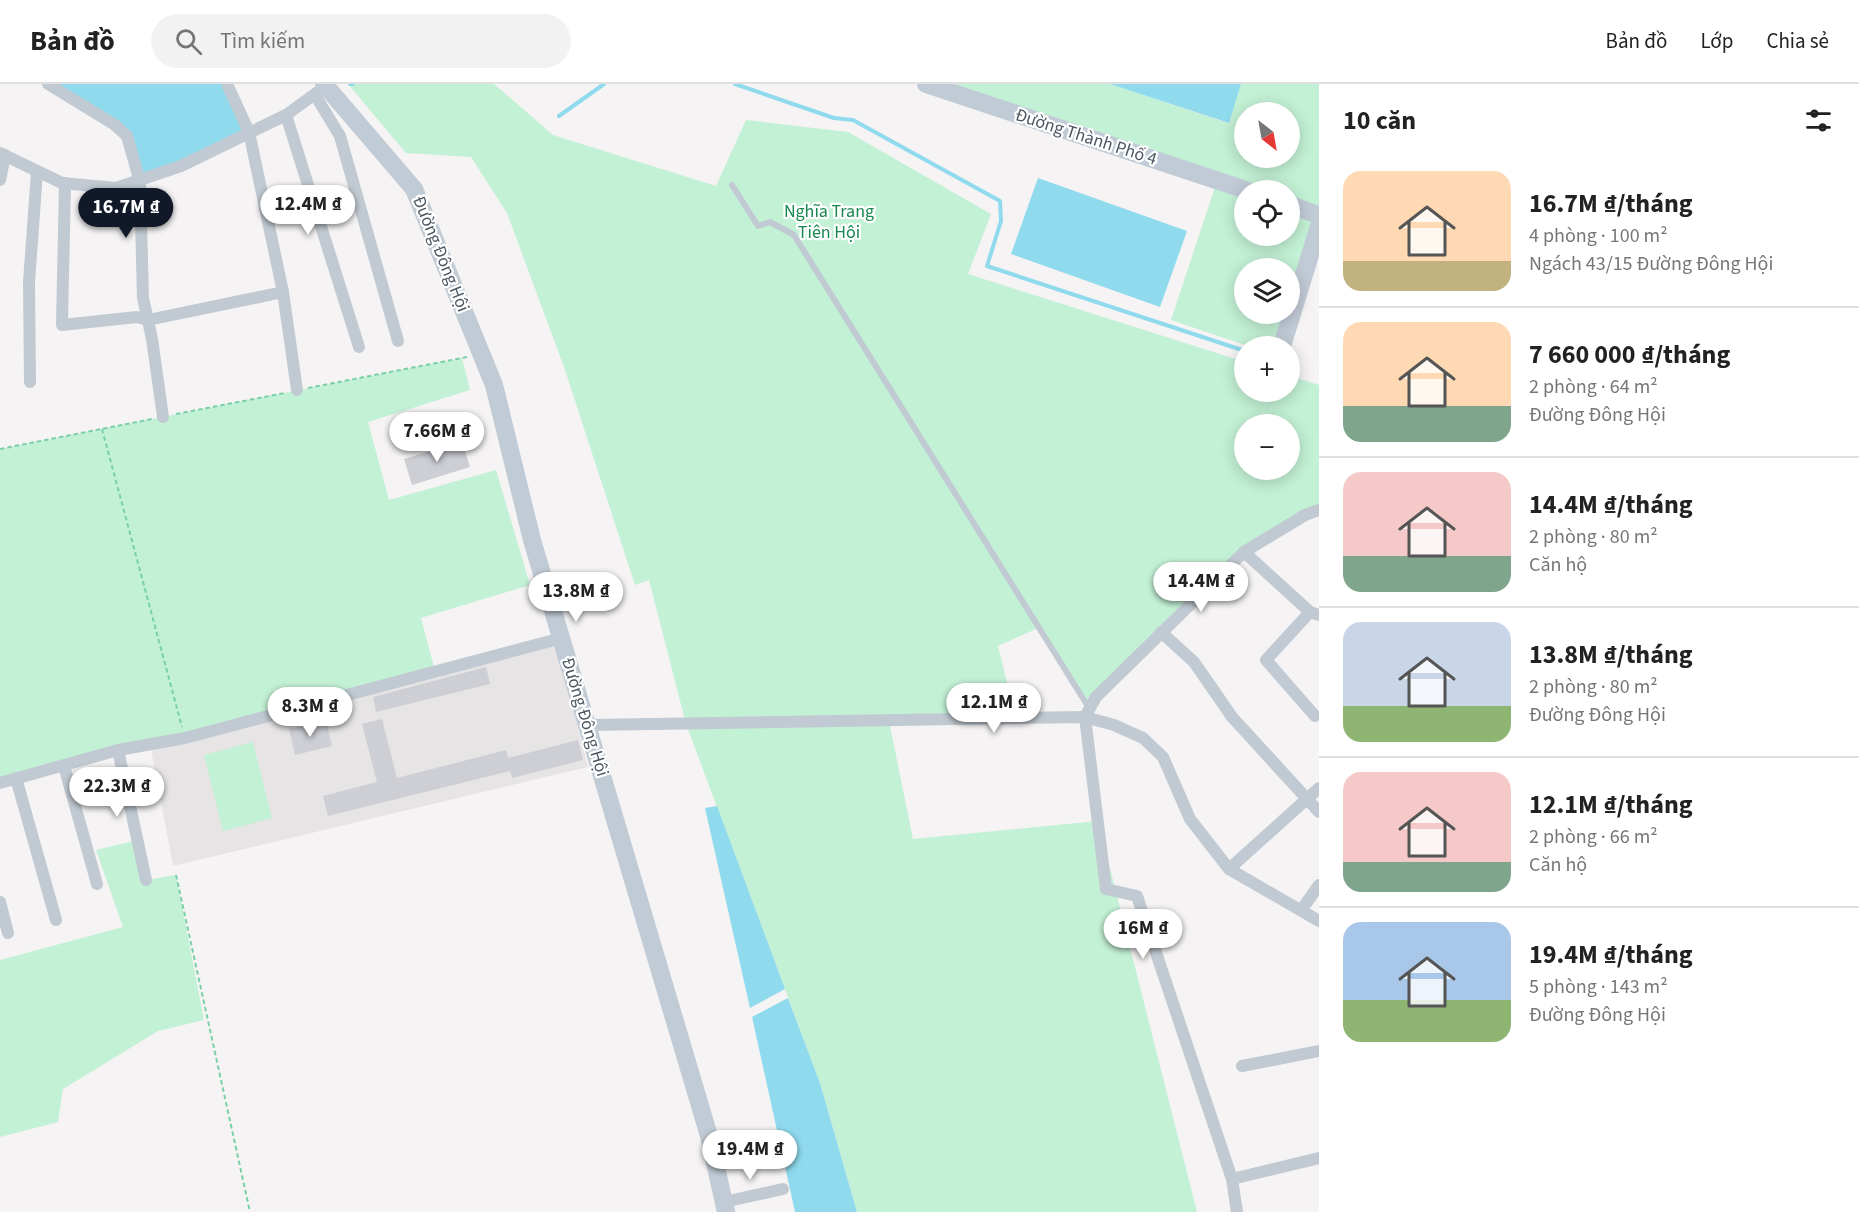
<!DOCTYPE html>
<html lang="vi">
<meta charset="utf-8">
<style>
body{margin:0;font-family:"Source Sans 3",sans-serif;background:#f2f2f2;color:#222;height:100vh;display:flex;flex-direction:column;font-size:22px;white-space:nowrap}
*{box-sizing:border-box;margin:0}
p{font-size:20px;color:#767676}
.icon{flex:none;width:33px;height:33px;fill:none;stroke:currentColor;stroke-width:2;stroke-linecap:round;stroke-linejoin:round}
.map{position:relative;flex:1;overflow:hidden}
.sheet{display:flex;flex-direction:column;background:#fff;width:540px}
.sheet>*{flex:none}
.needle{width:39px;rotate:149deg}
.controls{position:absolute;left:1234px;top:18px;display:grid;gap:12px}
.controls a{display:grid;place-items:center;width:66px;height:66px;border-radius:50%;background:#fff;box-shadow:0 3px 15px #0003;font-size:30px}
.price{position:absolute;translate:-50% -51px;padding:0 14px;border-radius:21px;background:#fff;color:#222;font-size:20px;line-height:39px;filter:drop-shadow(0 2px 3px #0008)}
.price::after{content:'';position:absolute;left:50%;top:36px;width:18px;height:14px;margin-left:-9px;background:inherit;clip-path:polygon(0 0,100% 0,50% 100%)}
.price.selected{background:#111827;color:#fff}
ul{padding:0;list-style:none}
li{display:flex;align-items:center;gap:18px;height:150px;padding:0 24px}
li+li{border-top:2px solid #e0e0e0}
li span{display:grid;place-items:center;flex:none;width:168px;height:120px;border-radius:18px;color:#555}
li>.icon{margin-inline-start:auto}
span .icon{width:72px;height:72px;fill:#fffc;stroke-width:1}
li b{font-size:26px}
h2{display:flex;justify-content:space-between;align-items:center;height:72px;padding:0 24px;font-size:26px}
header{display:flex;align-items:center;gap:36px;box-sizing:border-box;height:84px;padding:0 30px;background:#fff;border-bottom:2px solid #e0e0e0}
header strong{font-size:28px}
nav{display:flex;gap:33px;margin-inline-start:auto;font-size:21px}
.search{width:420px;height:54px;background:#f2f2f2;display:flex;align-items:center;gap:15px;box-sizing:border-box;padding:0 21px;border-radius:33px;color:#767676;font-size:22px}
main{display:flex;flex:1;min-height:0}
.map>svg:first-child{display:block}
.education{fill:#e6e4e5}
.green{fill:#c3f1d5;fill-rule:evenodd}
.water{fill:#90daee}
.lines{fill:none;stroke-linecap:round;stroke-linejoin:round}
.stream{stroke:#90daee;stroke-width:4}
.building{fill:#cdcfd5}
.path{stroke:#7ad0a6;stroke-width:2;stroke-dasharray:4.5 3;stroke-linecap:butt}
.lane{stroke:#c1cad2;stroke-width:6}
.street{stroke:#c1cad2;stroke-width:12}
.secondary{stroke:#c1cbd6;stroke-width:18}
.labels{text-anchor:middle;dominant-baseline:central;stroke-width:4.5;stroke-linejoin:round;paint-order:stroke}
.street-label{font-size:18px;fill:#4a5661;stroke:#fff}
.park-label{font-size:18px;fill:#17864f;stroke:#fff}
</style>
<header>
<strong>Bản đồ</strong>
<div class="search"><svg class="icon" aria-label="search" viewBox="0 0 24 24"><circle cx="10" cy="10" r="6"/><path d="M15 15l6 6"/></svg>Tìm kiếm</div>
<nav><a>Bản đồ</a><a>Lớp</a><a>Chia sẻ</a></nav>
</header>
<main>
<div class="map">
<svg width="1319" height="1128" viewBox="0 0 1319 1128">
<rect width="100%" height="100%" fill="#f5f3f3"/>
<!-- education -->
<polygon class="education" points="556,559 588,683 173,782 151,666"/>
<!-- green -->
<g class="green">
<path d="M348,0H494L553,51L716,102L746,36L848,48L991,130L968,190L1245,278V308H1290V292L1319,301V426L1244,468L1089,625L1038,544L998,562L1016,635L889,637L913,755L1098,737L1197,1128H857L820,999L686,640L649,496L635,501L564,283L507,129L471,73L406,69ZM1245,340H1290V386H1245Z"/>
<path d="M926,0H1110L1228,39L1241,0H1319V142L1282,262H1248L1171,236L1217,97ZM1245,28H1290V74H1245ZM1245,106H1290V152H1245ZM1245,184H1290V230H1245Z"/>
<polygon points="462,274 470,306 368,338 389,416 496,386 530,501 421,534 435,587 0,700 0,365"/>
<polygon points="253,658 272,734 223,747 204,671"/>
<polygon points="138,756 146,796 176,791 204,936 158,947 63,1005 58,1038 0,1053 0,876 123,843 96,766"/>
</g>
<!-- water -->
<g class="water">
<polygon points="48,0 227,0 249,48 140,98 127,52"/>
<polygon points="1110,0 1241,0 1229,39"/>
<polygon points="1038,94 1187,147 1160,223 1011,170"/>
<polygon points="717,722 785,905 750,924 705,724"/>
<polygon points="788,914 820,999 857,1128 795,1128 752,933"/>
</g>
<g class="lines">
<!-- stream -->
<g class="stream">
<polyline points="350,0 353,0"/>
<polyline points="735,0 834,34 853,36 1000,117 1001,137 987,182 1245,267"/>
<polyline points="559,32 604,0"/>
</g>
</g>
<!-- building -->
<g class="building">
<polygon points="462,357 470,383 412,401 404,375"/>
<polygon points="486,583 490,600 376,628 373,613"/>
<polygon points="382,635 397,694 506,666 508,674 578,656 583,676 512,694 510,687 328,732 323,712 377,698 362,640"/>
<polygon points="326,636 332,662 295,671 289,645"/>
</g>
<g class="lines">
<!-- path -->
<g class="path">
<polyline points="308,304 467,273"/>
<polyline points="176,330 285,309"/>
<polyline points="102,345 182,643"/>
<polyline points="0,365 152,335"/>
<polyline points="176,791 250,1128"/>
</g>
<!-- lane -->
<polyline class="lane" points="732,101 758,142 770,138 794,151 1089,624"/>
<!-- street -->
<g class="street">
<polyline points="48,0 115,41 127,52 140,98 143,214 152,255 163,333"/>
<polyline points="227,0 249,48 283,208 297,306"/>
<polyline points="315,11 340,52 398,257"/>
<polyline points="286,31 359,263"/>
<polyline points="0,69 62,99 116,104 181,82 286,31 326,2"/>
<polyline points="0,96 5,71"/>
<polyline points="65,99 62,241 137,233 148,236 283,208"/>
<polyline points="30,298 29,198 37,88"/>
<polyline points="1244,468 1305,431 1319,426"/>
<polyline points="1310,528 1266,576 1315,632"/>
<polyline points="1161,548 1194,578 1232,633 1319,728"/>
<polyline points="588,641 1085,633 1114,641 1143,654 1163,673 1190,735 1229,785 1319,837"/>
<polyline points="118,666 146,796"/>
<polyline points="64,682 97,800"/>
<polyline points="16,694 56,836"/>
<polyline points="0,699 118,666 185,654 562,554"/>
<polyline points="1229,785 1319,704"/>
<polyline points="0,818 8,849"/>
<polyline points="1302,825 1319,801"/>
<polyline points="1242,982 1319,967"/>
<polyline points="1232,1095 1319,1074"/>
<polyline points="724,1118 783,1105"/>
<polyline points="1237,1128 1232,1095 1137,812 1106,805 1085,633 1096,613 1244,468 1310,528 1319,531"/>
</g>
<!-- secondary -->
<g class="secondary">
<polyline points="324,0 414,105 494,301 532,456 709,1052 726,1128"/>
<polyline points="926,0 1246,106"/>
<polyline points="1290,121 1319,131"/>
<polyline points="1282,262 1319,142"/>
</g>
</g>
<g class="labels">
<!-- street labels -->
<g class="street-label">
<text transform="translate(1086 53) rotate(18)">Đường Thành Phố 4</text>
<text transform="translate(441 170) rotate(68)">Đường Đông Hội</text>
<text transform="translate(585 633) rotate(73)">Đường Đông Hội</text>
</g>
<!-- park labels -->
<g class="park-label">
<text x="829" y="127">Nghĩa Trang<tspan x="829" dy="21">Tiên Hội</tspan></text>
</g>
</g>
</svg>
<div class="controls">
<a><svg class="needle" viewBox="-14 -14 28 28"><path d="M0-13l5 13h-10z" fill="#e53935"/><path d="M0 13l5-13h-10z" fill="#767676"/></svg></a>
<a><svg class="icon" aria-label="locate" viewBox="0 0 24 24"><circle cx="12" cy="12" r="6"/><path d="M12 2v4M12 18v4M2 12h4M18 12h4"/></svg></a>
<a><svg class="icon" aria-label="layers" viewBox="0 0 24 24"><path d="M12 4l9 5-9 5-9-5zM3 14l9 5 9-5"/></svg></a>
<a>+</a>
<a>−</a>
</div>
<b class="price" style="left:308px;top:152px">12.4M ₫</b>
<b class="price selected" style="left:126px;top:155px">16.7M ₫</b>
<b class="price" style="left:437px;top:379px">7.66M ₫</b>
<b class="price" style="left:1201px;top:529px">14.4M ₫</b>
<b class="price" style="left:576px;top:539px">13.8M ₫</b>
<b class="price" style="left:994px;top:650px">12.1M ₫</b>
<b class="price" style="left:310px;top:654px">8.3M ₫</b>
<b class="price" style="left:117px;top:734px">22.3M ₫</b>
<b class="price" style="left:1143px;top:876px">16M ₫</b>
<b class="price" style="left:750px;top:1097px">19.4M ₫</b>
</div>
<section class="sheet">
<h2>10 căn<svg class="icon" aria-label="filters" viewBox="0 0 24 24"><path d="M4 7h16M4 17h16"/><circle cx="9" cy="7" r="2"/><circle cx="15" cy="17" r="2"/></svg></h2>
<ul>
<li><span style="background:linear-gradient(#ffd9b3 75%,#c2b280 0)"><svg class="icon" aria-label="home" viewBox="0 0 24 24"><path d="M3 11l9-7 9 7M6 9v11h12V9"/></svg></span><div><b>16.7M ₫/tháng</b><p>4 phòng · 100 m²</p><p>Ngách 43/15 Đường Đông Hội</p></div></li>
<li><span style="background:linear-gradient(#ffd9b3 70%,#7fa58c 0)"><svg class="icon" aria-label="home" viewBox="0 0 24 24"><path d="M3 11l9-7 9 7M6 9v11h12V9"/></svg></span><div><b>7 660 000 ₫/tháng</b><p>2 phòng · 64 m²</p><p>Đường Đông Hội</p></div></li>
<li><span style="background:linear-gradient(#f6c9c9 70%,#7fa58c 0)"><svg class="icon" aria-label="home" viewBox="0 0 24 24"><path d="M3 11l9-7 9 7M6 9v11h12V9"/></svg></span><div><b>14.4M ₫/tháng</b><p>2 phòng · 80 m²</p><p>Căn hộ</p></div></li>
<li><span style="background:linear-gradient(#c9d6e8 70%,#8fb573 0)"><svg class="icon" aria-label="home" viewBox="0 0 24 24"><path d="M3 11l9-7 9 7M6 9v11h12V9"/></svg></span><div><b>13.8M ₫/tháng</b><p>2 phòng · 80 m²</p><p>Đường Đông Hội</p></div></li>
<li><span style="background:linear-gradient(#f6c9c9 75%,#7fa58c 0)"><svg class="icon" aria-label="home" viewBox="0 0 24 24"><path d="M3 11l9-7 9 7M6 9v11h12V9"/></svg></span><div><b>12.1M ₫/tháng</b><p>2 phòng · 66 m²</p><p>Căn hộ</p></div></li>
<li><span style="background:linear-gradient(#a9c7e8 65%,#8fb573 0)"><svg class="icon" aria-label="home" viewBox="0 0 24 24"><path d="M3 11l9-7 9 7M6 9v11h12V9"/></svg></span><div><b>19.4M ₫/tháng</b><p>5 phòng · 143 m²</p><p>Đường Đông Hội</p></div></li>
</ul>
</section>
</main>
